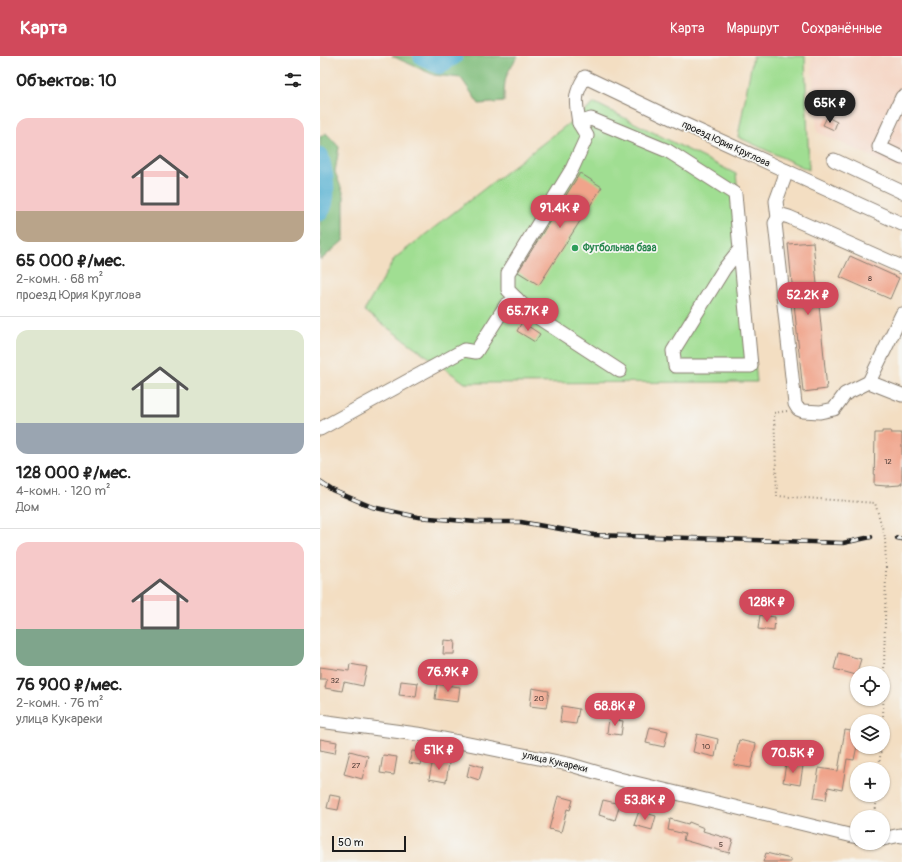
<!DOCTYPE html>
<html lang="ru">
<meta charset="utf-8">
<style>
body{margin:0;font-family:Pangolin,sans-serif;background:#f6f6f6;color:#222;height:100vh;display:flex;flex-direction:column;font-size:15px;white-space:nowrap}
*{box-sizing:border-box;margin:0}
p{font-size:13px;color:#767676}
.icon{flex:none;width:22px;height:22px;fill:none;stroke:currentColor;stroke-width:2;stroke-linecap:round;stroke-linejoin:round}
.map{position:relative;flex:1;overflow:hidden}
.side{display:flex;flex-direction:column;background:#fff;width:320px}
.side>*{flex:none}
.buttons{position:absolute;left:530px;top:610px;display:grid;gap:8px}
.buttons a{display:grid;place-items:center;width:40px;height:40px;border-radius:50%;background:#fff;box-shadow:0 1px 3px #0004;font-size:20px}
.scale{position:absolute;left:12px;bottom:10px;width:74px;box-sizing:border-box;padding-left:4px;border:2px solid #1c1c1c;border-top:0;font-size:11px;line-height:14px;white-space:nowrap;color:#1c1c1c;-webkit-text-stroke:3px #f6f6f2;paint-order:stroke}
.price{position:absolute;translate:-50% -34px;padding:0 9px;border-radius:14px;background:#d1495b;color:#fff;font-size:13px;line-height:26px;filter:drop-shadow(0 1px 2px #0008)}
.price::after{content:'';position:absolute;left:50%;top:24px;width:12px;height:9px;margin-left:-6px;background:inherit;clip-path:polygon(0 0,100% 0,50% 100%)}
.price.active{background:#222;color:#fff}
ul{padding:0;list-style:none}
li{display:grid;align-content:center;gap:8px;height:212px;padding:0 16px}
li+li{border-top:1px solid #e0e0e0}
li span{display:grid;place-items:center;height:124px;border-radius:12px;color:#555}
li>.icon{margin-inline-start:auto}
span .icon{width:72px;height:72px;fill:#fffc;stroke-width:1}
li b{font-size:17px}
h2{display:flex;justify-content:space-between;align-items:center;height:48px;padding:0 16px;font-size:17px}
header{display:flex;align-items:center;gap:24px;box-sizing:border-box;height:56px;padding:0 20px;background:#d1495b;color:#fff}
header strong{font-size:19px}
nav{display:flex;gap:22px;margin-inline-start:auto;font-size:14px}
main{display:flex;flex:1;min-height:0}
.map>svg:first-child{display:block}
.built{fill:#f5d3c1}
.green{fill:#a0de92;stroke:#5e7d57}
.forest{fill:#80bd7c;stroke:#4e6c4c}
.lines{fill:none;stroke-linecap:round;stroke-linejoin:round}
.river{stroke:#54b0d2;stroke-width:18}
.building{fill:#f0a48b}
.minor-casing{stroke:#887d6f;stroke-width:15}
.path{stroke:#887d6f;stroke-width:2;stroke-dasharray:1 3;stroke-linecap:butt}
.minor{stroke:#fff;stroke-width:13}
.rail-casing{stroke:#1c1c1c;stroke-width:4.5}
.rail{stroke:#f6f6f2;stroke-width:3;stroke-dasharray:9;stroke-linecap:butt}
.leisure-dot{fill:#2e9e5b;stroke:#f6f6f2;stroke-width:1.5}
.labels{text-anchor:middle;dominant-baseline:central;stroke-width:3.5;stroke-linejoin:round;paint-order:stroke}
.number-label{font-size:8px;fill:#513e38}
.street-label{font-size:10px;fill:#1c1c1c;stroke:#f6f6f2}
.leisure-label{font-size:10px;font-weight:bold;fill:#27864d;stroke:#f6f6f2;text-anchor:start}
</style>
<header>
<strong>Карта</strong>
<nav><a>Карта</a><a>Маршрут</a><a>Сохранённые</a></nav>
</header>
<main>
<section class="side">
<h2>Объектов: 10<svg class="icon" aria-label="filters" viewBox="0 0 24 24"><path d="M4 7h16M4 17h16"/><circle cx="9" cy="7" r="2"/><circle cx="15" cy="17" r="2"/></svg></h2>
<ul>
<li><span style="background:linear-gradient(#f6c9c9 75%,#b9a48a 0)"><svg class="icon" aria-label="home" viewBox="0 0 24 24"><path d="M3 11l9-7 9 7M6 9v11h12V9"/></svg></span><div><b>65 000 ₽/мес.</b><p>2-комн. · 68 m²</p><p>проезд Юрия Круглова</p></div></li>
<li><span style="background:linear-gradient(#dfe7d0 75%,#9aa5b1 0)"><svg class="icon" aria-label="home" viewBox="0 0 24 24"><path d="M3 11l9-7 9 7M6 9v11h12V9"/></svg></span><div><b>128 000 ₽/мес.</b><p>4-комн. · 120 m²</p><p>Дом</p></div></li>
<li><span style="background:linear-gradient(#f6c9c9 70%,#7fa58c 0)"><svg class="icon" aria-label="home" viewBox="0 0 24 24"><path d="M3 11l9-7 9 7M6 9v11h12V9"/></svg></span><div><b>76 900 ₽/мес.</b><p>2-комн. · 76 m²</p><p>улица Кукареки</p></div></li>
</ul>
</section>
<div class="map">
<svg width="582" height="806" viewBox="0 0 582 806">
<rect width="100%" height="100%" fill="#f6f6f2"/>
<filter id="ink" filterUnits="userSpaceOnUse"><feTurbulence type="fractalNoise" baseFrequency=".025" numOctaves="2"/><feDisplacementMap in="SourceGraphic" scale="8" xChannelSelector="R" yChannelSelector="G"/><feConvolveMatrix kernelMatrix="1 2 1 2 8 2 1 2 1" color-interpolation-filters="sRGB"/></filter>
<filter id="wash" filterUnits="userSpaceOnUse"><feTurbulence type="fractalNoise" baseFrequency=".012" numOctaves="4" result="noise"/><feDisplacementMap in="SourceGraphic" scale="16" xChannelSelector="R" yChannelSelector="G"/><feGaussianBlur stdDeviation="0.9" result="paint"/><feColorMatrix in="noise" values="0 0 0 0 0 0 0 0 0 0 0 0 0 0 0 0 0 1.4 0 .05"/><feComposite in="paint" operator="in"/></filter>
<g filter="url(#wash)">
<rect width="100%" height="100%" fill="#f3dec2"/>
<!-- built -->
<polygon class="built" points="491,0 582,0 582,114 497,76"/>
<!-- green -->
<g class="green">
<polygon points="433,0 485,0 489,114 418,81"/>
<polygon points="275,47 416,118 437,326 145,327 44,255 75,202"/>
</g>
<!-- forest -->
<g class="forest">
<path d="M72,0H198C185,19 184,23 184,46L159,48L141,22L114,19Z"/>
<polygon points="6,77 19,91 15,116 24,139 24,184 2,203 0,203 0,81"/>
</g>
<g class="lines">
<!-- river -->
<g class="river">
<polyline points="102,0 119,9 134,0"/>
<path d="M0,100C4,115 10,142 0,156"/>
</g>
</g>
<g id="blocks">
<!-- building -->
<g class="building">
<polygon points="507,61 517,66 514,74 503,69"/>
<polygon points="260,117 282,131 219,229 198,216"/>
<polygon points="493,186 507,333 483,336 468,188"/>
<polygon points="530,200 579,222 570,243 520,221"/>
<polygon points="202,266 220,278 215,286 197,275"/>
<polygon points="562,375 571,375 571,377 581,377 582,379 582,428 580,428 580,429 566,430 554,429 555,377 562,377"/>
<polygon points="440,559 455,561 454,575 438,573"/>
<polygon points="124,584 135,585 134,598 123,598"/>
<polygon points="518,597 541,603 536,619 514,613"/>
<polygon points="30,608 47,611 43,630 24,626 22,635 5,632 7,623 0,623 0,611 29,615"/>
<polygon points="81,625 98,627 96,641 79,639"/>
<polygon points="117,628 140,631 138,646 115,643"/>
<polygon points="212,632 229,635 226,652 210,650"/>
<polygon points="242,650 259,653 256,668 240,666"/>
<polygon points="289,663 303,665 301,679 287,677"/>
<polygon points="330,671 348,675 344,691 326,687"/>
<polygon points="525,674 537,676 537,690 534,704 527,703 522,734 508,731 506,744 494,742 499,712 518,715"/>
<polygon points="377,678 398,683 395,701 373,696"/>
<polygon points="0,683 17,686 15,697 0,694"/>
<polygon points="419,684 436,688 431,712 414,709"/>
<polygon points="30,695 48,700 42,723 24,718"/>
<polygon points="92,695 103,697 101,709 89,707"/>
<polygon points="63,699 77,701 74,719 60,717"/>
<polygon points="113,704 129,707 126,726 109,723"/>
<polygon points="150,707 163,711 159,724 147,720"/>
<polygon points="466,708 483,710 480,729 463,726"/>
<polygon points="10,739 21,741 18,754 7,752"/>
<polygon points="238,740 253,744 250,754 247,753 241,776 229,773"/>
<polygon points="283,744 300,748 295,764 279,759"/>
<polygon points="319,755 336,760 332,774 314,769"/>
<polygon points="350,763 368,768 369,766 384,772 383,775 413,784 409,797 363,784 365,778 348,774"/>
<polygon points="446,797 471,803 471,806 443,806"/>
</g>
</g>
</g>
<g filter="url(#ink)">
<use href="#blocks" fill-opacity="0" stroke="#887d6f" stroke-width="1"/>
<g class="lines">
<!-- minor casing -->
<g class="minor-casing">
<g id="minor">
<polyline points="582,41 559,91 582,102"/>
<polyline points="259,67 267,80 252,113 188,217 188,234 211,257 300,315"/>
<polyline points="514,104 582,136"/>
<polyline points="458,162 456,145 467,115"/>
<path d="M420,193L431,310H355L353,295L404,213L420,193L415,138L348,95L271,63L259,67C256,46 253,40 265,21L353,63L582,168"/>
<polyline points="582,211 469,161 462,159 458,162 455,167 475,348 478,353 483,355 500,356 514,353 525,338 549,326 582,258"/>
<polyline points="549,326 582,339"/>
<polyline points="0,373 144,294 156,296 186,249 197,243"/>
<polyline points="0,665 104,679 248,708 299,723 537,781"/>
<polyline points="563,783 580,779 582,780"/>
</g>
</g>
<!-- path -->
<g class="path">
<polyline points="467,355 454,357 457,440 555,447 565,481 566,514 563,665"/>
<polyline points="559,713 561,691"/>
<polyline points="555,761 557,739"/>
</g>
<!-- minor -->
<use href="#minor" class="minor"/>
<!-- rail casing -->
<g class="rail-casing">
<g id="rail">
<polyline points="0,426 12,434 52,451 98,461 156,466 201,466 274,479 523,487 551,481"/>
<polyline points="577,482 582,483"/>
</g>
</g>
<!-- rail -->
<use href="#rail" class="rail"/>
</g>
</g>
<!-- markers -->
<circle class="leisure-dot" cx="255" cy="192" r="4"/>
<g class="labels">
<!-- number labels -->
<g class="number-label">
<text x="550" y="222">8</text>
<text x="568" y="405">12</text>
<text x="15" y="624">32</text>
<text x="219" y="642">20</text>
<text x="386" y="690">10</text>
<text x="36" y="709">27</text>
<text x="401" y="788">5</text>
</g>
<!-- street labels -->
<g class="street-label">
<text transform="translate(406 88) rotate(25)">проезд Юрия Круглова</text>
<text transform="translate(235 706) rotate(13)">улица Кукареки</text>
</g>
<!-- leisure labels -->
<g class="leisure-label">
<text x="263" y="192">Футбольная база</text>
</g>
</g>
</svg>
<div class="buttons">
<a><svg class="icon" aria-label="locate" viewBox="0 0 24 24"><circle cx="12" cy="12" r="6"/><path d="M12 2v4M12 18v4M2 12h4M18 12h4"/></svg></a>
<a><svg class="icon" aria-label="layers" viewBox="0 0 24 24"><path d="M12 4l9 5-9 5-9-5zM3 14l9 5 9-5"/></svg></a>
<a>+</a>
<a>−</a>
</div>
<div class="scale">50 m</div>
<b class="price active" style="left:510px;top:68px">65K ₽</b>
<b class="price" style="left:240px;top:173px">91.4K ₽</b>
<b class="price" style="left:488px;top:260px">52.2K ₽</b>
<b class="price" style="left:208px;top:276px">65.7K ₽</b>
<b class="price" style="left:447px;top:567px">128K ₽</b>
<b class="price" style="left:128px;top:637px">76.9K ₽</b>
<b class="price" style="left:295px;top:671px">68.8K ₽</b>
<b class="price" style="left:119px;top:715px">51K ₽</b>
<b class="price" style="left:473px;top:718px">70.5K ₽</b>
<b class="price" style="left:325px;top:765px">53.8K ₽</b>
</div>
</main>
